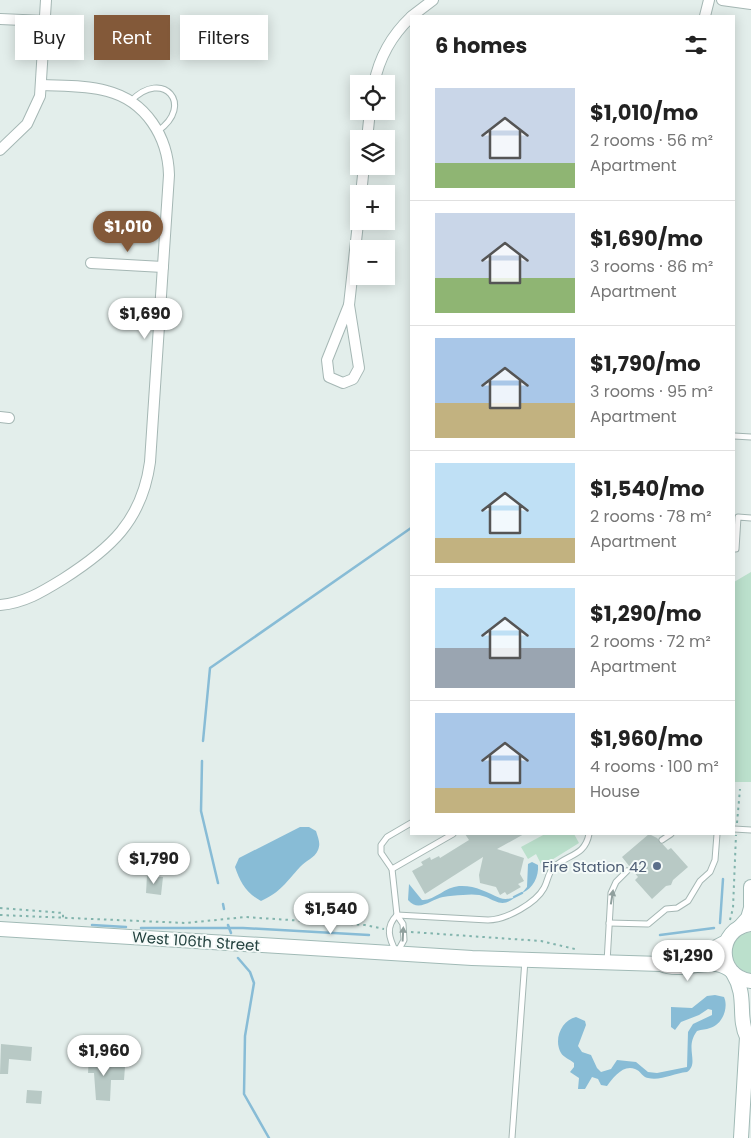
<!DOCTYPE html>
<meta charset="utf-8">
<style>
body{margin:0;font-family:Poppins,sans-serif;background:#f6f6f6;color:#222;height:100vh;display:flex;flex-direction:column;font-size:19px;white-space:nowrap}
*{box-sizing:border-box;margin:0}
p{font-size:16px;color:#767676}
.icon{flex:none;width:28px;height:28px;fill:none;stroke:currentColor;stroke-width:2;stroke-linecap:round;stroke-linejoin:round}
.map{position:relative;flex:1;overflow:hidden}
.details{position:absolute;left:410px;top:15px;width:325px;height:820px;display:flex;flex-direction:column;background:#fff;border-radius:0px;box-shadow:0 2px 12px #0003}
.details>*{flex:none}
.hud{position:absolute;left:15px;top:15px;width:320px;height:45px;display:flex;gap:10px}
.tools{position:absolute;left:350px;top:75px;display:grid;gap:10px}
.tools a{display:grid;place-items:center;width:45px;height:45px;border-radius:0px;background:#fff;box-shadow:0 2px 12px #0003;font-size:25px}
.price{position:absolute;translate:-50% -42px;padding:0 11px;border-radius:18px;background:#fff;color:#222;font-size:16px;line-height:32px;filter:drop-shadow(0 1px 2px #0008)}
.price::after{content:'';position:absolute;left:50%;top:30px;width:15px;height:11px;margin-left:-8px;background:inherit;clip-path:polygon(0 0,100% 0,50% 100%)}
.price.on{background:#835939;color:#fff}
ul{padding:0;list-style:none}
li{display:flex;align-items:center;gap:15px;height:125px;padding:0 25px}
li+li{border-top:1px solid #e0e0e0}
li span{display:grid;place-items:center;flex:none;width:140px;height:100px;border-radius:0px;color:#555}
li>.icon{margin-inline-start:auto}
span .icon{width:60px;height:60px;fill:#fffc;stroke-width:1}
li b{font-size:21px}
h2{display:flex;justify-content:space-between;align-items:center;height:60px;padding:0 25px;font-size:21px}
.tag{padding:0 18px;border-radius:0px;background:#fff;box-shadow:0 2px 12px #0003;font-size:18px;line-height:45px}
.tag.on{background:#835939;color:#fff}
.map>svg:first-child{display:block}
.green{fill:#bbe0cc}
.water{fill:#88bcd6}
.lines{fill:none;stroke-linecap:round;stroke-linejoin:round}
.stream{stroke:#88bcd6;stroke-width:2.5}
.building{fill:#b8c9c5}
.lane-casing{stroke:#a5b7b4;stroke-width:7}
.street-casing{stroke:#a5b7b4;stroke-width:12}
.secondary-casing{stroke:#a1bab6;stroke-width:16}
.path{stroke:#82b4ad;stroke-width:2;stroke-dasharray:2.5 4;stroke-linecap:butt}
.lane{stroke:#fff;stroke-width:5}
.street{stroke:#fff;stroke-width:10}
.secondary{stroke:#fff;stroke-width:14}
.oneway{fill:#90a09e}
.service-dot{fill:#5c6f8a;stroke:#f4faf8;stroke-width:2}
.labels{text-anchor:middle;dominant-baseline:central;stroke-width:4;stroke-linejoin:round;paint-order:stroke}
.service-label{font-size:15px;fill:#4e5e75;stroke:#f4faf8;text-anchor:end}
.street-label{font-size:15px;fill:#22413e;stroke:#f4faf8}
</style>
<div class="map">
<svg width="751" height="1138" viewBox="0 0 751 1138">
<rect width="100%" height="100%" fill="#e3eeeb"/>
<!-- green -->
<g class="green">
<polygon points="751,572 751,782 734,782 734,582"/>
<polygon points="545,834 574,834 579,843 542,866 536,854 528,859 521,847"/>
<path d="M751,932V973H749C726,966 725,936 751,932Z"/>
</g>
<!-- water -->
<g class="water">
<path d="M300,827H309L316,831C318,838 321,843 318,850C315,858 305,861 300,867C286,882 281,892 261,901C246,893 240,882 235,867L239,858Z"/>
<path d="M532,862L538,865C539,876 533,889 522,893L527,887L528,864Z"/>
<path d="M409,884L422,900C434,901 445,887 459,886C475,885 486,892 500,898C505,900 512,898 514,898C503,907 497,902 486,897C480,894 470,894 463,895C456,895 449,896 443,897C431,899 419,913 408,900Z"/>
<path d="M715,995L724,997C729,1008 722,1025 710,1028C706,1030 702,1029 697,1031C684,1048 700,1063 687,1072C674,1073 661,1081 648,1078C642,1077 641,1071 635,1069C623,1064 613,1078 607,1086L601,1085L598,1079L592,1077L585,1089H578L579,1078L570,1072L574,1067V1063C570,1059 564,1058 561,1053C553,1039 562,1020 576,1017L585,1021L586,1025L578,1046L582,1052L591,1055L597,1068L601,1072L611,1069L617,1060L636,1062L648,1072L657,1073L687,1067L688,1032L693,1024L712,1015V1010L708,1009L699,1015L681,1022L675,1030L671,1027V1007L692,1008L707,996Z"/>
</g>
<g class="lines">
<!-- stream -->
<g class="stream">
<polyline points="203,741 210,668 411,528"/>
<polyline points="202,761 201,811 218,883"/>
<polyline points="514,897 522,893"/>
<polyline points="223,904 224,909"/>
<polyline points="720,923 723,879"/>
<polyline points="92,925 126,927"/>
<polyline points="228,925 231,933"/>
<polyline points="141,928 243,928 369,935"/>
<polyline points="660,935 714,928"/>
<polyline points="238,958 250,972 254,983 245,1036 244,1094 269,1138"/>
</g>
</g>
<!-- building -->
<g class="building">
<polygon points="465,834 524,834 497,849 524,858 520,874 524,881 518,884 521,887 507,895 505,892 500,895 496,887 480,883 479,875 483,857 425,894 412,871 423,865 421,862 430,857 431,860 439,856 440,858 469,840"/>
<polygon points="649,834 657,838 668,850 671,848 688,867 673,880 671,885 666,886 652,899 635,880 638,877 622,857"/>
<polygon points="141,853 152,853 151,864 140,863"/>
<polygon points="147,876 163,877 161,895 146,893"/>
<polygon points="1,1044 32,1047 31,1061 9,1059 8,1074 0,1074"/>
<polygon points="89,1056 104,1056 104,1066 125,1067 124,1080 111,1080 110,1101 96,1100 94,1073 88,1073"/>
<polygon points="27,1090 42,1091 41,1104 26,1103"/>
</g>
<g class="lines">
<!-- lane casing -->
<g class="lane-casing">
<g id="lane">
<path d="M131,101C163,68 195,105 158,131"/>
<polyline points="734,436 751,437"/>
<polyline points="734,549 736,549 738,517 751,518"/>
<polyline points="734,829 751,830"/>
<polyline points="662,840 671,834"/>
<polyline points="392,869 453,834"/>
<path d="M397,915L488,920C506,920 536,903 544,888C548,881 548,872 554,867C568,854 585,856 589,834"/>
<polyline points="609,923 648,924 666,909 677,908 688,901 700,881 710,872 715,860 717,834"/>
<polyline points="398,951 404,940 403,924 397,915 392,869 381,853 381,845 387,837 411,823"/>
<path d="M396,952C389,938 385,927 397,915"/>
<polyline points="607,962 611,893 616,882 627,871"/>
<polyline points="512,1138 525,960"/>
</g>
</g>
<!-- street casing -->
<g class="street-casing">
<g id="street">
<polyline points="722,0 751,4"/>
<polyline points="412,16 433,0"/>
<polyline points="705,16 709,0"/>
<polyline points="0,19 45,21"/>
<path d="M374,84C379,58 392,35 411,17"/>
<polyline points="367,139 370,111"/>
<polyline points="0,150 27,124 40,96 46,0"/>
<polyline points="361,194 364,166"/>
<polyline points="91,263 163,267"/>
<polygon points="349,305 359,368 353,379 343,383 329,377 327,360"/>
<polyline points="349,305 359,214"/>
<polyline points="0,417 9,418"/>
<path d="M0,605C24,603 42,592 63,579C110,549 142,521 150,462L169,175C168,137 146,101 107,91C86,85 63,86 42,85"/>
</g>
</g>
<!-- secondary casing -->
<g class="secondary-casing">
<g id="secondary">
<polyline points="751,887 751,905"/>
<path d="M751,924C716,928 716,977 751,981"/>
<polyline points="740,927 748,918 751,908"/>
<path d="M0,929L472,958L661,964C684,974 709,955 729,969"/>
<polyline points="671,960 701,955 726,942"/>
<path d="M733,973C748,997 737,1016 747,1037L741,1138"/>
</g>
</g>
<!-- path -->
<g class="path">
<polyline points="737,823 740,789"/>
<polyline points="0,908 63,913 63,918"/>
<polyline points="0,915 186,923 245,917 365,925 384,929"/>
<polyline points="730,920 733,908 736,835"/>
<polyline points="411,932 541,941 575,949"/>
</g>
<!-- lane -->
<use href="#lane" class="lane"/>
<!-- street -->
<use href="#street" class="street"/>
<!-- secondary -->
<use href="#secondary" class="secondary"/>
</g>
<!-- one-way arrows -->
<defs><path id="oneway-solid" d="M-6-.8H1V-3.2L6.5 0L1 3.2V.8H-6Z" transform="scale(1.25)"/></defs>
<g class="oneway">
<use href="#oneway-solid" transform="translate(612 897) rotate(-81)"/>
<use href="#oneway-solid" transform="translate(403 934) rotate(-87)"/>
</g>
<!-- markers -->
<circle class="service-dot" cx="657" cy="866" r="5"/>
<g class="labels">
<!-- service labels -->
<g class="service-label">
<text x="647" y="866">Fire Station 42</text>
</g>
<!-- street labels -->
<g class="street-label">
<text transform="translate(196 941) rotate(4)">West 106th Street</text>
</g>
</g>
</svg>
<div class="tools">
<a><svg class="icon" aria-label="locate" viewBox="0 0 24 24"><circle cx="12" cy="12" r="6"/><path d="M12 2v4M12 18v4M2 12h4M18 12h4"/></svg></a>
<a><svg class="icon" aria-label="layers" viewBox="0 0 24 24"><path d="M12 4l9 5-9 5-9-5zM3 14l9 5 9-5"/></svg></a>
<a>+</a>
<a>−</a>
</div>
<b class="price on" style="left:128px;top:253px">$1,010</b>
<b class="price" style="left:145px;top:340px">$1,690</b>
<b class="price" style="left:154px;top:885px">$1,790</b>
<b class="price" style="left:331px;top:935px">$1,540</b>
<b class="price" style="left:688px;top:982px">$1,290</b>
<b class="price" style="left:104px;top:1077px">$1,960</b>
<div class="hud">
<a class="tag">Buy</a>
<a class="tag on">Rent</a>
<a class="tag">Filters</a>
</div>
<section class="details">
<h2>6 homes<svg class="icon" aria-label="filters" viewBox="0 0 24 24"><path d="M4 7h16M4 17h16"/><circle cx="9" cy="7" r="2"/><circle cx="15" cy="17" r="2"/></svg></h2>
<ul>
<li><span style="background:linear-gradient(#c9d6e8 75%,#8fb573 0)"><svg class="icon" aria-label="home" viewBox="0 0 24 24"><path d="M3 11l9-7 9 7M6 9v11h12V9"/></svg></span><div><b>$1,010/mo</b><p>2 rooms · 56 m²</p><p>Apartment</p></div></li>
<li><span style="background:linear-gradient(#c9d6e8 65%,#8fb573 0)"><svg class="icon" aria-label="home" viewBox="0 0 24 24"><path d="M3 11l9-7 9 7M6 9v11h12V9"/></svg></span><div><b>$1,690/mo</b><p>3 rooms · 86 m²</p><p>Apartment</p></div></li>
<li><span style="background:linear-gradient(#a9c7e8 65%,#c2b280 0)"><svg class="icon" aria-label="home" viewBox="0 0 24 24"><path d="M3 11l9-7 9 7M6 9v11h12V9"/></svg></span><div><b>$1,790/mo</b><p>3 rooms · 95 m²</p><p>Apartment</p></div></li>
<li><span style="background:linear-gradient(#bfe0f5 75%,#c2b280 0)"><svg class="icon" aria-label="home" viewBox="0 0 24 24"><path d="M3 11l9-7 9 7M6 9v11h12V9"/></svg></span><div><b>$1,540/mo</b><p>2 rooms · 78 m²</p><p>Apartment</p></div></li>
<li><span style="background:linear-gradient(#bfe0f5 60%,#9aa5b1 0)"><svg class="icon" aria-label="home" viewBox="0 0 24 24"><path d="M3 11l9-7 9 7M6 9v11h12V9"/></svg></span><div><b>$1,290/mo</b><p>2 rooms · 72 m²</p><p>Apartment</p></div></li>
<li><span style="background:linear-gradient(#a9c7e8 75%,#c2b280 0)"><svg class="icon" aria-label="home" viewBox="0 0 24 24"><path d="M3 11l9-7 9 7M6 9v11h12V9"/></svg></span><div><b>$1,960/mo</b><p>4 rooms · 100 m²</p><p>House</p></div></li>
</ul>
</section>
</div>
